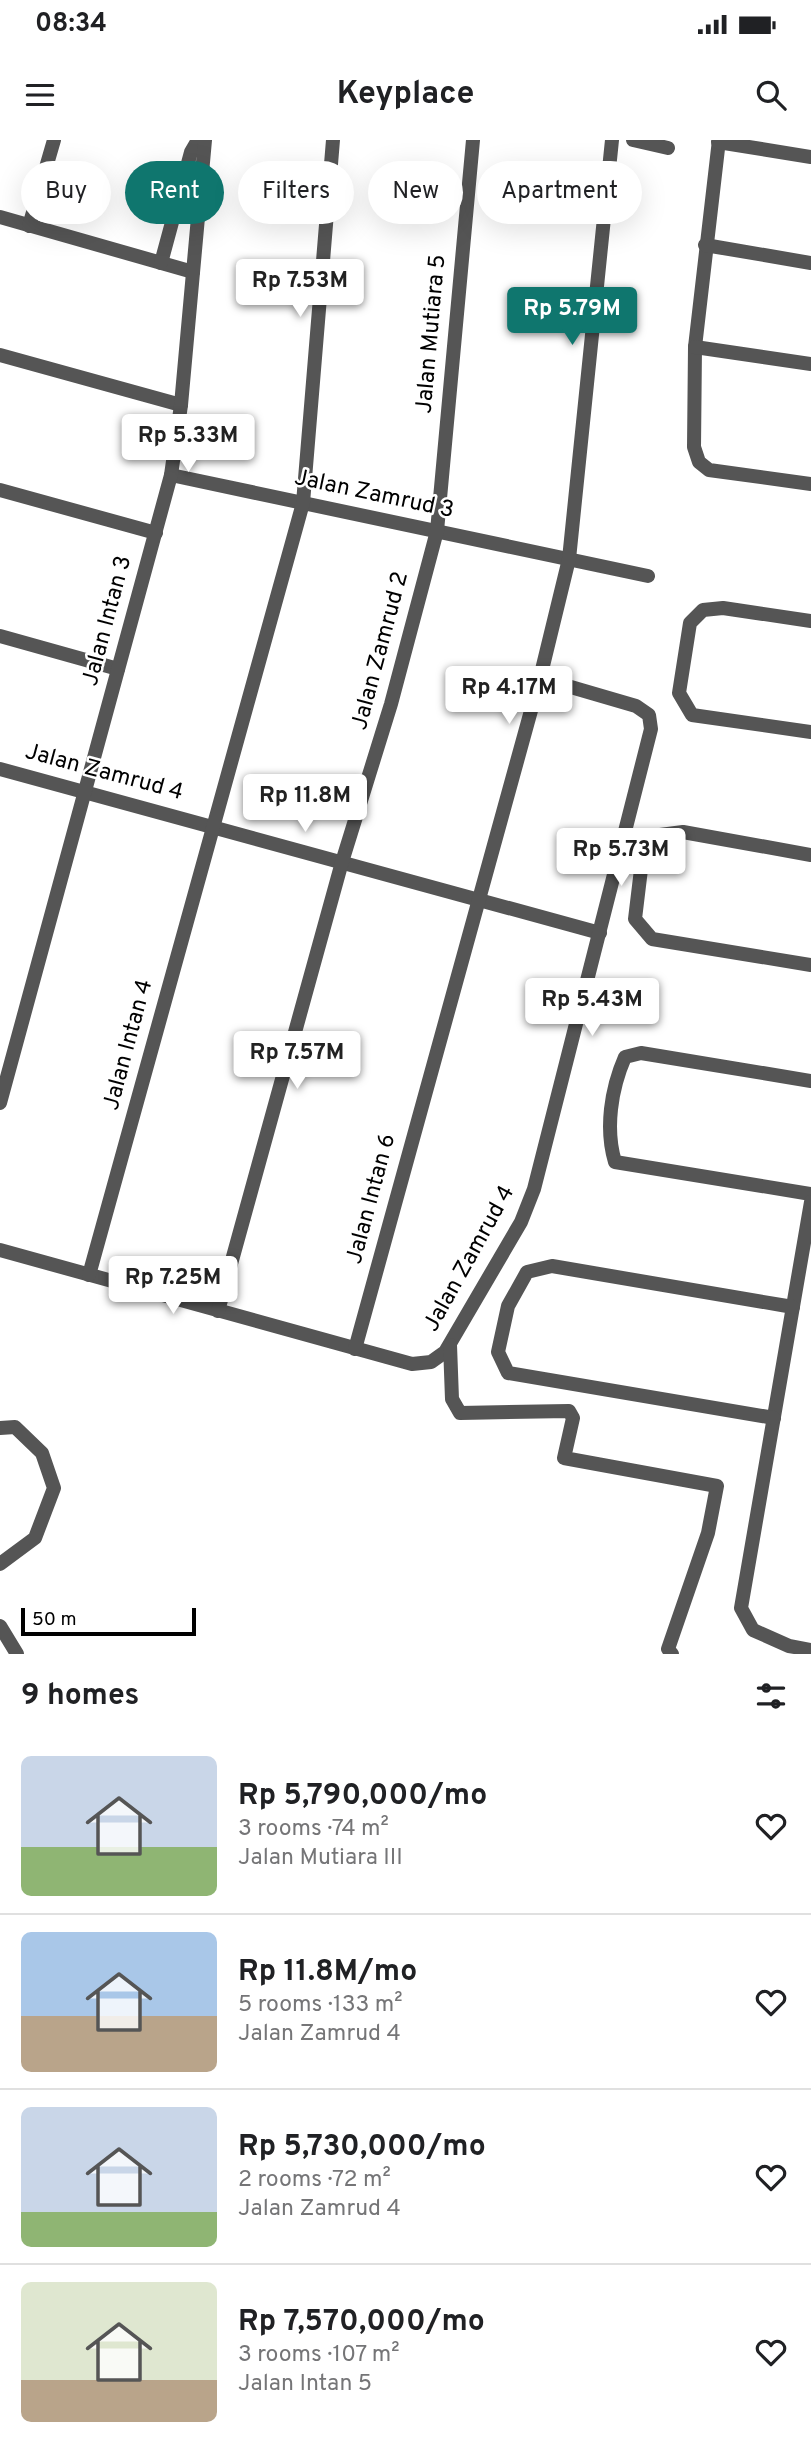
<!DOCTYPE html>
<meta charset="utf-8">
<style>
body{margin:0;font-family:Overpass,sans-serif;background:#f6f6f6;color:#202124;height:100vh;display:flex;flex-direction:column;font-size:26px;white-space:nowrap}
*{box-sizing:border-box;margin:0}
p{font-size:23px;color:#757577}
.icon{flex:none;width:38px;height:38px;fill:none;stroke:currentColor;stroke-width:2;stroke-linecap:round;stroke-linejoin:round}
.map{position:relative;height:1514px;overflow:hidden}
.side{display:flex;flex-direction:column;background:#fff;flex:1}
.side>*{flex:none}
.guide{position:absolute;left:21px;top:21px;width:770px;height:63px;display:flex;gap:14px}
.scale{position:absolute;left:21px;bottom:18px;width:175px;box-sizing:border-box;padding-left:7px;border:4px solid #000;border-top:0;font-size:19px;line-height:24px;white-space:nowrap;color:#000;-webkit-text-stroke:5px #fff;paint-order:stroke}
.price{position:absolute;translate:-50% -60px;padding:0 16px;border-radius:7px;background:#fff;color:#222;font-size:23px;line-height:46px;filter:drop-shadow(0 2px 4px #0008)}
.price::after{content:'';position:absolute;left:50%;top:42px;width:21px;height:16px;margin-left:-10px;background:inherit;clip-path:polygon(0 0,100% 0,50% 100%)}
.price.on{background:#0f766e;color:#fff}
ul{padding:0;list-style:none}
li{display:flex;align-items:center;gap:21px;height:175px;padding:0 21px}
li+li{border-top:2px solid #e0e0e0}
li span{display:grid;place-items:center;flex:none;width:196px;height:140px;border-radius:10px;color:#555}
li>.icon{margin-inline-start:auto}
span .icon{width:84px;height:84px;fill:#fffc;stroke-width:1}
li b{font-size:30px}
h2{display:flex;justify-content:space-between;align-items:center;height:84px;padding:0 21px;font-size:30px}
.pill{padding:0 24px;border-radius:32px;background:#fff;box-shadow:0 7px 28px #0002;font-size:24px;line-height:63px}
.pill.on{background:#0f766e;color:#fff}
.status{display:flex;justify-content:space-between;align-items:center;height:49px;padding:0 35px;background:#fff;direction:ltr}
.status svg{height:19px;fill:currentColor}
header{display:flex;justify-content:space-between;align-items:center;height:91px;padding:0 21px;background:#fff;font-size:32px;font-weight:700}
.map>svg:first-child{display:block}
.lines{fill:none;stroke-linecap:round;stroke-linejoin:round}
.minor{stroke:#555;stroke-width:14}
.labels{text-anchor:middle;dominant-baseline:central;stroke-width:5;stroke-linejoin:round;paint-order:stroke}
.street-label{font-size:23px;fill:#000;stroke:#fff}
</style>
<div class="status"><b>08:34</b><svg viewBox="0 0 49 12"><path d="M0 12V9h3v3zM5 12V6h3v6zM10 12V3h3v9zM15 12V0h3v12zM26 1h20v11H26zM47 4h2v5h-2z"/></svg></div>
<header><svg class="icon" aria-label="menu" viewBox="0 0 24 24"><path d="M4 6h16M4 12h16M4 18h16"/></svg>Keyplace<svg class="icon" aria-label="search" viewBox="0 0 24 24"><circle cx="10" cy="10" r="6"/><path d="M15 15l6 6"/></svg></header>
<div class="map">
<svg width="811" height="1514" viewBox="0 0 811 1514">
<rect width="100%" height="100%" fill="#fff"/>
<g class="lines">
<!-- minor -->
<g class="minor">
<polyline points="633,0 668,8"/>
<polyline points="719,0 695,207 694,307 699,322 709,330 811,344"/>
<polyline points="718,2 811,17"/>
<polyline points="0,77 193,132"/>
<polyline points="29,86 54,0"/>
<polyline points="705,105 811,123"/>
<polyline points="161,123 191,12 198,0"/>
<polyline points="695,207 811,224"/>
<polyline points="0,215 181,265"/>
<polyline points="171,335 648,436"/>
<polyline points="0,350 156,393"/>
<polyline points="811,481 723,468 703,470 690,483 679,553 692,575 811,592"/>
<polyline points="0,496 118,529"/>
<polyline points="0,629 600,793"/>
<polyline points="811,715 683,692 660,695 642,721 635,779 652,799 811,825"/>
<path d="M811,941L641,913L625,917C611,949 605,989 615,1022L811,1054"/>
<polyline points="0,963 171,335 181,265 205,0"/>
<polyline points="811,1062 741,1468 753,1490 789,1506 811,1510"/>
<polyline points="0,1110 412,1224 431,1222 445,1212 521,1082 534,1049 651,589 649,575 636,566 540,538"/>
<polyline points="89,1135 303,363 333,0"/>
<polyline points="218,1171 342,722 391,564 437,391 473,0"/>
<polyline points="450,1205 452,1259 460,1273 569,1271 573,1278 564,1318 717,1346 708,1393 668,1509 672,1514"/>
<polyline points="355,1209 540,538 569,419 612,0"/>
<polyline points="774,1278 508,1233 498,1212 508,1166 527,1132 552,1126 793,1167"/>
<polyline points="0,1288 15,1287 42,1313 54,1348 35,1398 0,1424"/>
<polyline points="0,1486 17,1514"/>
</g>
</g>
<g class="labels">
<!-- street labels -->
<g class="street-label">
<text transform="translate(432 194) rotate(-85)">Jalan Mutiara 5</text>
<text transform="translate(374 355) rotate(12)">Jalan Zamrud 3</text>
<text transform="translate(108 481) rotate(-75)">Jalan Intan 3</text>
<text transform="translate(381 511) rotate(-75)">Jalan Zamrud 2</text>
<text transform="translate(104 633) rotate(15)">Jalan Zamrud 4</text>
<text transform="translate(129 905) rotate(-75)">Jalan Intan 4</text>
<text transform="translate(372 1059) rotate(-75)">Jalan Intan 6</text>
<text transform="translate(470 1119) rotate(-61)">Jalan Zamrud 4</text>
</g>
</g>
</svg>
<div class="scale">50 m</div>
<b class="price" style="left:300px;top:179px">Rp 7.53M</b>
<b class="price on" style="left:572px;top:207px">Rp 5.79M</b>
<b class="price" style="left:188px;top:334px">Rp 5.33M</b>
<b class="price" style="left:509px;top:586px">Rp 4.17M</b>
<b class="price" style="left:305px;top:694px">Rp 11.8M</b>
<b class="price" style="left:621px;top:748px">Rp 5.73M</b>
<b class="price" style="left:592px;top:898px">Rp 5.43M</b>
<b class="price" style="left:297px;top:951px">Rp 7.57M</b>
<b class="price" style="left:173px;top:1176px">Rp 7.25M</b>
<div class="guide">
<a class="pill">Buy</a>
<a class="pill on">Rent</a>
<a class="pill">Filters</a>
<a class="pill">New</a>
<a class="pill">Apartment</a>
</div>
</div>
<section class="side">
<h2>9 homes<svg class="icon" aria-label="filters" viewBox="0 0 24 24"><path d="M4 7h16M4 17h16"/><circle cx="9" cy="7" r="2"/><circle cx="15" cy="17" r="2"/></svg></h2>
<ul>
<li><span style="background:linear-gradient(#c9d6e8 65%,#8fb573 0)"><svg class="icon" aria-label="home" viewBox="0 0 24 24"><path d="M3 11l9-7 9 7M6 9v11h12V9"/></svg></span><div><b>Rp 5,790,000/mo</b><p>3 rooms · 74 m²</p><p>Jalan Mutiara III</p></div><svg class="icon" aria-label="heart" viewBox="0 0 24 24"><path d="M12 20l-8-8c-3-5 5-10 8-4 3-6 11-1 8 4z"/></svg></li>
<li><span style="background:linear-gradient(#a9c7e8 60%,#b9a48a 0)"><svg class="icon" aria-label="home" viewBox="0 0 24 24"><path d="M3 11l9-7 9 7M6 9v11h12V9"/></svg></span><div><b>Rp 11.8M/mo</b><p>5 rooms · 133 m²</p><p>Jalan Zamrud 4</p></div><svg class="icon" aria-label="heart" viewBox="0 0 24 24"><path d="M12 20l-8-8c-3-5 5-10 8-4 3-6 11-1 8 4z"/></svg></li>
<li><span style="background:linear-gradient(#c9d6e8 75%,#8fb573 0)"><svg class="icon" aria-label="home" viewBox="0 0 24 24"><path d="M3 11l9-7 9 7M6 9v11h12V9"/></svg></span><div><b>Rp 5,730,000/mo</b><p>2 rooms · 72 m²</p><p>Jalan Zamrud 4</p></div><svg class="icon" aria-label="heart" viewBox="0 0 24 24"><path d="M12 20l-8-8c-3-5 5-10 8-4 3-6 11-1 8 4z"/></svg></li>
<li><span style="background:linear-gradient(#dfe7d0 70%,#b9a48a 0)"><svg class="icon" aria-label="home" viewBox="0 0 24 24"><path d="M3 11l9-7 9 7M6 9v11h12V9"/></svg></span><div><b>Rp 7,570,000/mo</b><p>3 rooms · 107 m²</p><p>Jalan Intan 5</p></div><svg class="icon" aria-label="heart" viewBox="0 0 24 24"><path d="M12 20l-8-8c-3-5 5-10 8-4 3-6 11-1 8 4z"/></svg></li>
</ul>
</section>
